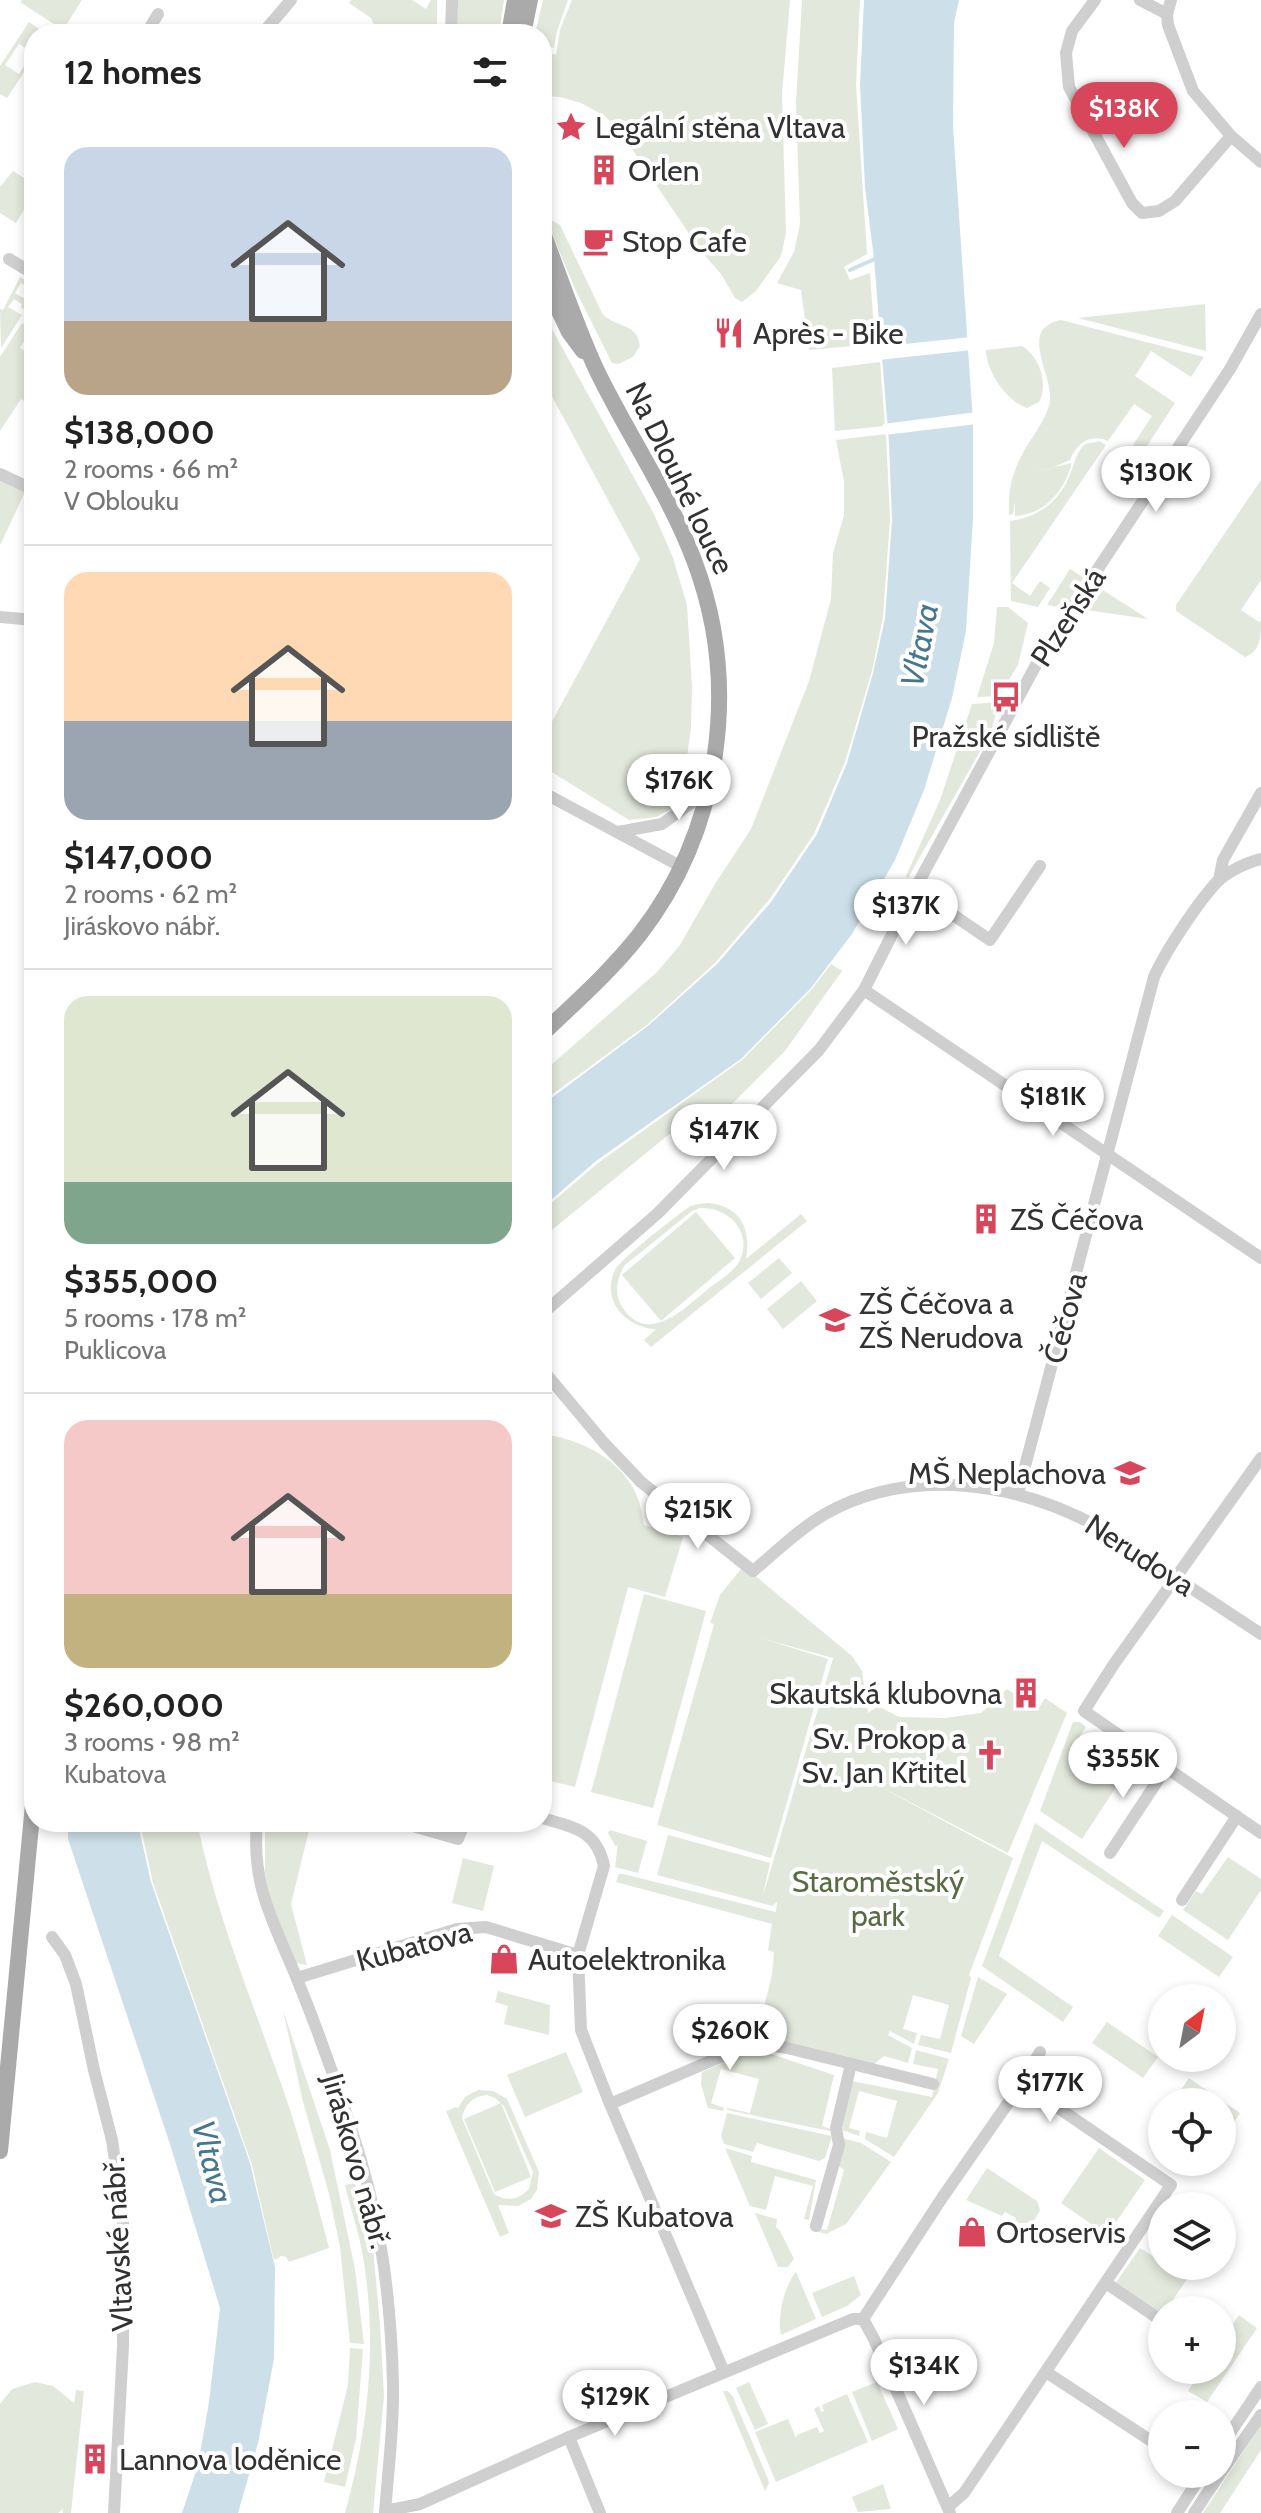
<!DOCTYPE html>
<meta charset="utf-8">
<style>
body{margin:0;font-family:Cabin,sans-serif;background:#f2f2f2;color:#222;height:100vh;display:flex;flex-direction:column;font-size:30px;white-space:nowrap}
*{box-sizing:border-box;margin:0}
p{font-size:26px;color:#767676}
.icon{flex:none;width:44px;height:44px;fill:none;stroke:currentColor;stroke-width:2;stroke-linecap:round;stroke-linejoin:round}
.map{position:relative;flex:1;overflow:hidden}
.side{position:absolute;left:24px;top:24px;width:528px;height:1808px;display:flex;flex-direction:column;background:#fff;border-radius:32px;box-shadow:0 4px 12px #0003}
.side>*{flex:none}
.needle{width:52px;rotate:32deg}
.controls{position:absolute;left:1148px;top:1984px;display:grid;gap:16px}
.controls a{display:grid;place-items:center;width:88px;height:88px;border-radius:50%;background:#fff;box-shadow:0 4px 12px #0003;font-size:40px}
.price{position:absolute;translate:-50% -68px;padding:0 18px;border-radius:28px;background:#fff;color:#222;font-size:26px;line-height:52px;filter:drop-shadow(0 2px 4px #0008)}
.price::after{content:'';position:absolute;left:50%;top:48px;width:24px;height:18px;margin-left:-12px;background:inherit;clip-path:polygon(0 0,100% 0,50% 100%)}
.price.current{background:#d7465b;color:#fff}
ul{padding:0;list-style:none}
li{display:grid;align-content:center;gap:16px;height:424px;padding:0 40px}
li+li{border-top:2px solid #e0e0e0}
li span{display:grid;place-items:center;height:248px;border-radius:24px;color:#555}
li>.icon{margin-inline-start:auto}
span .icon{width:144px;height:144px;fill:#fffc;stroke-width:1}
li b{font-size:34px}
h2{display:flex;justify-content:space-between;align-items:center;height:96px;padding:0 40px;font-size:34px}
.map>svg:first-child{display:block}
.green{fill:#e3e8dc;fill-rule:evenodd}
.water{fill:#cde0e9}
.pier{fill:#fff}
.lines{fill:none;stroke-linecap:round;stroke-linejoin:round}
.stream{stroke:#cde0e9;stroke-width:4}
.minor{stroke:#cfcfcf;stroke-width:12}
.major{stroke:#aaa;stroke-width:16}
.labels{text-anchor:middle;dominant-baseline:central;stroke-width:8;stroke-linejoin:round;paint-order:stroke}
.poi-label{font-size:30px;fill:#323232;stroke:#fff;text-anchor:start}
.street-label{font-size:30px;fill:#323232;stroke:#fff}
.park-label{font-size:30px;fill:#586b42;stroke:#fff}
.water-label{font-size:32px;font-style:italic;fill:#46778e;stroke:#fff}
</style>
<div class="map">
<svg width="1261" height="2513" viewBox="0 0 1261 2513">
<rect width="100%" height="100%" fill="#fff"/>
<!-- green -->
<g class="green">
<polygon points="22,0 82,0 63,30 20,2"/>
<polygon points="351,0 412,0 426,9 431,0 437,0 437,34 379,34 371,18 349,3"/>
<polygon points="457,0 504,0 499,34 457,34"/>
<polygon points="543,0 568,0 557,31 554,48 542,45 542,34 535,34"/>
<polygon points="572,0 790,0 782,94 786,233 781,256 756,291 742,302 735,298 721,274 700,250 622,134 605,116 581,103 560,97 542,96 542,56 544,51 556,55 560,30"/>
<polygon points="802,0 860,0 856,85 867,254 844,267 850,280 870,273 875,344 809,350 801,290 777,283 794,252 800,224 796,102"/>
<polygon points="29,22 45,33 34,34 34,53 19,44 5,65 19,74 27,61 30,63 7,98 0,94 0,66"/>
<polygon points="13,171 34,184 34,193 16,223 0,213 0,187"/>
<path d="M551,220L560,225L603,315C618,328 637,323 640,346L633,357L618,364L612,363L575,289L548,224Z"/>
<polygon points="20,277 34,286 33,298 28,295 31,289 21,283 15,293 30,302 23,309 21,307 22,304 14,299 8,307 22,315 1,348 0,309 3,310"/>
<polygon points="1205,304 1206,351 1078,318"/>
<polygon points="542,311 654,514 673,558 687,605 692,687 691,728 685,771 673,808 656,817 629,820 542,766 542,740 640,559 542,378"/>
<path d="M1061,320L1204,357L1191,377L1151,351L1135,376L1175,403L1143,452L1133,445L1152,416L1134,404L1108,441C1090,433 1077,443 1070,460L1052,468L1030,473L1072,463C1064,491 1046,514 1015,516V501L1013,514L1009,515C1008,492 1011,475 1022,455C1030,438 1048,419 1050,400C1052,372 1018,329 1061,320Z"/>
<polygon points="22,323 30,328 30,332 20,348 34,357 34,399 32,398 28,403 21,399 0,431 0,357"/>
<path d="M1022,346C1039,356 1049,384 1039,402L1027,408C1007,402 986,371 986,350Z"/>
<polygon points="880,362 885,426 835,431 832,368"/>
<polygon points="886,434 890,519 883,617 872,671 845,762 814,834 769,900 716,962 648,1024 542,1102 542,1073 657,972 680,945 715,884 751,829 809,681 831,599 833,553 844,515 844,482 836,440"/>
<path d="M1099,441L1106,445L1012,583L1030,596L1040,581L1050,588L1038,607L1011,601L1010,521C1040,517 1061,500 1071,472C1075,462 1077,449 1086,444C1087,443 1098,442 1099,441Z"/>
<polygon points="0,478 26,490 0,545"/>
<path d="M1261,480V580L1241,610L1259,622L1261,620C1261,636 1261,651 1245,657L1176,611V605Z"/>
<polygon points="1070,569 1084,578 1064,608 1047,605"/>
<polygon points="1095,585 1148,619 1079,609"/>
<polygon points="997,607 1008,607 1028,623 1018,665 999,696 977,697 994,643"/>
<polygon points="999,702 991,732 908,878 906,876 940,800 972,704"/>
<polygon points="831,964 842,971 785,1051 720,1116 713,1107 667,1136 542,1238 542,1211 550,1204 598,1163 742,1060 812,989"/>
<path d="M709,1203C742,1207 751,1230 746,1259L801,1214L807,1221L651,1347L644,1340L656,1329C627,1328 600,1301 615,1270C621,1259 679,1213 691,1206C697,1204 703,1203 709,1203ZM700,1208C728,1207 753,1231 740,1260C734,1272 718,1281 708,1289C685,1308 646,1348 621,1305C614,1292 617,1277 625,1265L692,1211Z"/>
<polygon points="696,1212 735,1258 661,1321 622,1275"/>
<polygon points="779,1258 792,1273 761,1299 748,1283"/>
<polygon points="801,1281 817,1301 783,1329 767,1309"/>
<path d="M542,1434C576,1438 616,1456 633,1488C640,1500 642,1512 644,1525L683,1537L665,1597L628,1587L575,1787L542,1779Z"/>
<polygon points="741,1569 747,1569 852,1656 862,1671 868,1713 878,1706 899,1717 945,1718 981,1713 1007,1689 1038,1709 1045,1698 1067,1713 1008,1853 875,1784 874,1781 873,1783 1013,1858 969,1975 971,1978 951,2053 918,2045 921,2035 940,2039 949,2005 913,1995 903,2029 917,2033 914,2044 890,2031 888,2035 912,2048 908,2063 884,2056 873,2065 757,2035 772,1975 774,1952 768,1950 772,1924 616,1882 619,1874 623,1874 776,1912 777,1902 772,1906 657,1875 668,1835 770,1863 762,1899 833,1658 757,1637 828,1659 771,1858 657,1825 714,1624 710,1623 720,1595"/>
<polygon points="644,1594 706,1611 653,1808 591,1792"/>
<polygon points="1073,1722 1080,1722 1086,1727 1078,1739 1126,1772 1082,1839 1040,1811"/>
<path d="M144,1822H197C215,1910 249,1993 279,2078C299,2133 314,2191 329,2248L289,2262L286,2257L281,2256L275,2260L273,2257L252,2165L153,1883L142,1833Z"/>
<polygon points="265,1822 311,1822 291,1904 307,1965 296,1963 291,1956 269,1894 265,1873"/>
<polygon points="1035,1823 1164,1911 1159,1918 1042,1841 999,1956 1073,2007 1063,2022 982,1966"/>
<polygon points="610,1830 647,1841 638,1873 615,1867 618,1843 616,1847 608,1833"/>
<polygon points="1228,1857 1261,1879 1261,1890 1228,1940 1183,1910 1196,1891 1202,1894"/>
<polygon points="463,1858 494,1866 483,1911 452,1903"/>
<polygon points="1172,1915 1233,1957 1219,1977 1158,1936"/>
<polygon points="978,1977 1007,1994 974,2044 961,2036"/>
<polygon points="498,1991 550,2005 549,2035 504,2024 508,2006 495,2002"/>
<polygon points="283,2010 330,2150 355,2269 364,2344 350,2343 340,2247 329,2194 302,2098"/>
<polygon points="1107,2022 1158,2057 1143,2078 1092,2043"/>
<polygon points="916,2050 949,2059 938,2093 894,2157 865,2139 866,2132 887,2138 897,2101 859,2091 849,2128 860,2131 859,2136 842,2130 852,2081 932,2097 938,2069 913,2064"/>
<polygon points="762,2051 834,2075 822,2126 831,2129 830,2131 727,2110 727,2108 750,2113 759,2079 721,2069 711,2103 724,2108 723,2111 708,2108 701,2084 702,2072 735,2057"/>
<polygon points="566,2052 583,2092 525,2117 507,2075"/>
<polygon points="1189,2078 1240,2113 1226,2134 1222,2132 1222,2102 1179,2102 1175,2099"/>
<path d="M478,2090L493,2091L507,2099L539,2172L537,2190L531,2199L518,2206L498,2205L509,2233L500,2237L446,2111L456,2107L458,2108L465,2097ZM487,2095L495,2098L504,2106L533,2172L529,2189C518,2200 508,2202 494,2194L462,2118C465,2104 473,2096 487,2095Z"/>
<polygon points="501,2103 531,2177 495,2192 464,2119"/>
<polygon points="727,2113 832,2136 825,2158 819,2161 757,2143 753,2152 724,2144 721,2136"/>
<polygon points="842,2138 861,2143 891,2162 846,2224 826,2234 811,2230 812,2227 827,2230 844,2170 837,2165"/>
<polygon points="725,2148 752,2156 751,2162 816,2180 809,2220 804,2219 813,2186 775,2176 766,2210 750,2206"/>
<polygon points="1099,2148 1145,2180 1107,2235 1061,2203"/>
<polygon points="987,2168 1037,2201 1040,2210 1033,2223 1014,2223 1016,2218 1005,2212 1002,2216 966,2200"/>
<path d="M355,2183L373,2248L380,2324L384,2396L373,2513H345C369,2427 378,2339 362,2251C358,2229 350,2207 345,2185Z"/>
<polygon points="755,2213 777,2219 776,2227 780,2231 794,2259 788,2267 778,2267"/>
<polygon points="1140,2248 1162,2262 1162,2266 1167,2266 1187,2279 1166,2310 1162,2310 1162,2316 1115,2284"/>
<path d="M796,2272L816,2319L781,2335C777,2317 784,2286 796,2272Z"/>
<polygon points="854,2276 861,2295 847,2306 822,2317 812,2293"/>
<polygon points="1239,2315 1257,2328 1207,2402 1188,2391 1202,2370 1222,2370 1222,2340"/>
<polygon points="350,2348 363,2349 356,2439 345,2487 324,2482 348,2385"/>
<polygon points="35,2382 53,2386 74,2403 76,2390 84,2391 71,2513 63,2513 63,2509 58,2513 0,2513 0,2404 12,2389"/>
<polygon points="749,2382 768,2424 755,2430 736,2388"/>
<polygon points="877,2382 898,2429 872,2441 852,2392"/>
<polygon points="723,2391 728,2391 733,2397 768,2479 769,2483 765,2491"/>
<polygon points="847,2394 868,2442 776,2482 755,2432 788,2419 796,2438 797,2435 817,2427 820,2433 824,2431 814,2409 819,2406 821,2412 824,2411 822,2405"/>
<polygon points="1261,2425 1261,2450 1220,2513 1203,2513"/>
<polygon points="883,2484 891,2509 858,2512 852,2497"/>
</g>
<!-- water -->
<g class="water">
<polygon points="864,0 959,0 954,23 953,126 973,422 973,519 966,631 952,698 924,790 895,860 852,934 811,988 741,1059 596,1161 542,1208 542,1105 649,1025 717,964 771,902 817,834 847,763 873,673 885,618 892,520 889,443 874,259 865,187 860,85"/>
<polygon points="68,1822 142,1822 140,1833 151,1882 250,2163 275,2267 274,2359 258,2443 238,2513 182,2513 198,2465 209,2402 220,2308 170,2144 68,1839"/>
</g>
<!-- pier -->
<g class="pier">
<polygon points="971,337 972,350 878,360 877,347"/>
<polygon points="977,412 977,424 884,435 883,424"/>
</g>
<g class="lines">
<!-- stream -->
<polyline class="stream" points="850,270 877,258"/>
<!-- minor -->
<g class="minor">
<polyline points="1095,0 1072,31 1066,53 1069,87 1132,203 1142,213 1159,211 1175,201 1231,136"/>
<polyline points="1140,0 1167,14"/>
<polyline points="1171,0 1167,14 1168,25 1193,91 1231,136 1261,162"/>
<polyline points="146,34 158,14"/>
<polyline points="262,34 291,0"/>
<polyline points="451,34 452,0"/>
<polyline points="9,259 34,274"/>
<polyline points="0,474 34,490"/>
<polyline points="0,617 34,620"/>
<polyline points="542,792 682,867"/>
<polyline points="618,832 662,824 709,790"/>
<polyline points="1219,880 1223,860 1261,793"/>
<polyline points="915,889 990,940 1040,866"/>
<polyline points="864,990 1261,1258"/>
<polyline points="542,1314 657,1214 819,1050 864,990 915,889 1043,652 1230,369 1261,314"/>
<path d="M542,1369L604,1443L641,1482L753,1571C776,1552 799,1529 825,1514C911,1466 1018,1482 1100,1528L1261,1634"/>
<polyline points="1261,1458 1114,1664 1084,1711 1261,1833"/>
<path d="M1018,1493L1154,977C1165,952 1198,902 1217,882C1227,872 1247,862 1261,859"/>
<path d="M542,1818C573,1827 597,1830 604,1866L578,1955L581,2030L610,2104L724,2372"/>
<path d="M257,1822C251,1886 274,1922 297,1979C317,2028 335,2078 351,2128C380,2215 391,2294 393,2385C394,2427 388,2471 385,2513"/>
<polyline points="399,1822 458,1839 465,1822"/>
<polyline points="1110,1853 1166,1768"/>
<polyline points="1182,1900 1237,1816"/>
<polyline points="52,1937 65,1955 76,1984 94,2070 112,2140 123,2217 123,2346 114,2513"/>
<polyline points="297,1978 457,1929 486,1927 578,1955"/>
<polyline points="610,2104 734,2051 758,2043 787,2048 933,2084"/>
<polyline points="816,2226 839,2145 836,2128 851,2064"/>
<polyline points="1106,2283 1162,2321"/>
<polyline points="863,2319 942,2198 1022,2083 1040,2052"/>
<polyline points="863,2319 874,2339 950,2513"/>
<polyline points="1046,2372 1162,2448"/>
<polyline points="569,2437 600,2513"/>
<polyline points="1222,2445 1261,2387"/>
<polyline points="1222,2471 1261,2415"/>
<polyline points="948,2507 964,2493 1171,2185 1022,2083"/>
<polyline points="385,2511 420,2504 569,2437 853,2319 863,2319"/>
<polyline points="1177,2513 1202,2474"/>
<polyline points="1194,2513 1220,2474"/>
</g>
<!-- major -->
<g class="major">
<polyline points="509,34 515,0"/>
<polyline points="523,34 530,0"/>
<path d="M542,230C560,277 576,326 597,371C628,435 669,494 694,560C741,684 721,829 640,934C611,971 576,1002 542,1034"/>
<polyline points="542,275 569,332 583,351"/>
<polyline points="0,2151 34,1794"/>
</g>
</g>
<!-- icons -->
<defs>
<g id="sight-bare" transform="scale(2.4)"><path d="M0-6L1.8-2.2L6-1.7L2.9 1.2L3.7 5.4L0 3.3L-3.7 5.4L-2.9 1.2L-6-1.7L-1.8-2.2Z" fill="#d7465b" stroke="#fff" stroke-width="2.5" paint-order="stroke"/></g>
<g id="building-bare" transform="scale(2.4)"><path d="M-4-6H4V6H1V3H-1V6H-4ZM-2.5-4.3h1.7v1.8h-1.7ZM.8-4.3h1.7v1.8H.8ZM-2.5-1h1.7V.8h-1.7ZM.8-1h1.7V.8H.8Z" fill="#d7465b" stroke="#fff" stroke-width="2.5" paint-order="stroke"/></g>
<g id="cafe-bare" transform="scale(2.4)"><path d="M-5.5-4.5H6V0H3Q3 3.5 0 3.5H-2.5Q-5.5 3.5-5.5 0ZM3-3.2v2h1.7v-2ZM-6 4.5H4V6H-6Z" fill="#d7465b" stroke="#fff" stroke-width="2.5" paint-order="stroke"/></g>
<g id="restaurant-bare" transform="scale(2.4)"><path d="M-5-6h1v4h1v-4h1v4h1v-4h1v5L-1.5 .5V6h-2V.5L-5-1ZM5-6V6H3V1.5H1.5Q1.5-4 5-6Z" fill="#d7465b" stroke="#fff" stroke-width="2.5" paint-order="stroke"/></g>
<g id="bus-bare" transform="scale(2.4)"><path d="M-5-6H5V4H4V6H2V4H-2V6H-4V4H-5ZM-3.5-4V0h7V-4ZM-3.5 1.2v1.5H-2V1.2ZM2 1.2v1.5H3.5V1.2Z" fill="#d7465b" stroke="#fff" stroke-width="2.5" paint-order="stroke"/></g>
<g id="school-bare" transform="scale(2.4)"><path d="M0-5L7-2L0 1L-7-2ZM-4 1L0 2.5L4 1V4Q0 6-4 4Z" fill="#d7465b" stroke="#fff" stroke-width="2.5" paint-order="stroke"/></g>
<g id="church-bare" transform="scale(2.4)"><path d="M-1.2-6h2.4v3.5h3.3v2.4h-3.3V6h-2.4V-.1h-3.3v-2.4h3.3Z" fill="#d7465b" stroke="#fff" stroke-width="2.5" paint-order="stroke"/></g>
<g id="shop-bare" transform="scale(2.4)"><path d="M-5-2.5h2.3a2.7 3.5 0 0 1 5.4 0H5L5.5 6h-11ZM-1.5-2.5h3a1.5 2.3 0 0 0-3 0Z" fill="#d7465b" stroke="#fff" stroke-width="2.5" paint-order="stroke"/></g>
</defs>
<g fill-rule="evenodd">
<use href="#sight-bare" x="571" y="127"/>
<use href="#building-bare" x="604" y="170"/>
<use href="#cafe-bare" x="598" y="241"/>
<use href="#restaurant-bare" x="729" y="333"/>
<use href="#bus-bare" x="1006" y="697"/>
<use href="#building-bare" x="986" y="1219"/>
<use href="#school-bare" x="835" y="1320"/>
<use href="#school-bare" x="1130" y="1473"/>
<use href="#building-bare" x="1026" y="1693"/>
<use href="#church-bare" x="990" y="1755"/>
<use href="#shop-bare" x="504" y="1959"/>
<use href="#school-bare" x="551" y="2216"/>
<use href="#shop-bare" x="972" y="2232"/>
<use href="#building-bare" x="95" y="2459"/>
</g>
<g class="labels">
<!-- poi labels -->
<g class="poi-label">
<text x="595" y="127">Legální stěna Vltava</text>
<text x="628" y="170">Orlen</text>
<text x="622" y="241">Stop Cafe</text>
<text x="753" y="333">Après - Bike</text>
<text x="1006" y="736" text-anchor="middle">Pražské sídliště</text>
<text x="1010" y="1219">ZŠ Čéčova</text>
<text x="859" y="1303">ZŠ Čéčova a<tspan x="859" dy="34">ZŠ Nerudova</tspan></text>
<text x="1106" y="1473" text-anchor="end">MŠ Neplachova</text>
<text x="1002" y="1693" text-anchor="end">Skautská klubovna</text>
<text x="966" y="1738" text-anchor="end">Sv. Prokop a<tspan x="966" dy="34">Sv. Jan Křtitel</tspan></text>
<text x="528" y="1959">Autoelektronika</text>
<text x="575" y="2216">ZŠ Kubatova</text>
<text x="996" y="2232">Ortoservis</text>
<text x="119" y="2459">Lannova loděnice</text>
</g>
<!-- street labels -->
<g class="street-label">
<text transform="translate(680 478) rotate(64)">Na Dlouhé louce</text>
<text transform="translate(1068 617) rotate(-57)">Plzeňská</text>
<text transform="translate(1065 1318) rotate(-75)">Čéčova</text>
<text transform="translate(1140 1555) rotate(33)">Nerudova</text>
<text transform="translate(414 1946) rotate(-15)">Kubatova</text>
<text transform="translate(357 2161) rotate(74)">Jiráskovo nábř.</text>
<text transform="translate(118 2244) rotate(-93)">Vltavské nábř.</text>
</g>
<!-- park labels -->
<g class="park-label">
<text x="878" y="1881">Staroměstský<tspan x="878" dy="34">park</tspan></text>
</g>
<!-- water labels -->
<g class="water-label">
<text transform="translate(919 645) rotate(-79)">Vltava</text>
<text transform="translate(213 2162) rotate(76)">Vltava</text>
</g>
</g>
</svg>
<div class="controls">
<a><svg class="needle" viewBox="-14 -14 28 28"><path d="M0-13l5 13h-10z" fill="#e53935"/><path d="M0 13l5-13h-10z" fill="#767676"/></svg></a>
<a><svg class="icon" aria-label="locate" viewBox="0 0 24 24"><circle cx="12" cy="12" r="6"/><path d="M12 2v4M12 18v4M2 12h4M18 12h4"/></svg></a>
<a><svg class="icon" aria-label="layers" viewBox="0 0 24 24"><path d="M12 4l9 5-9 5-9-5zM3 14l9 5 9-5"/></svg></a>
<a>+</a>
<a>−</a>
</div>
<b class="price current" style="left:1124px;top:150px">$138K</b>
<b class="price" style="left:1156px;top:514px">$130K</b>
<b class="price" style="left:679px;top:822px">$176K</b>
<b class="price" style="left:906px;top:947px">$137K</b>
<b class="price" style="left:1053px;top:1138px">$181K</b>
<b class="price" style="left:724px;top:1172px">$147K</b>
<b class="price" style="left:698px;top:1551px">$215K</b>
<b class="price" style="left:1123px;top:1800px">$355K</b>
<b class="price" style="left:730px;top:2072px">$260K</b>
<b class="price" style="left:1050px;top:2124px">$177K</b>
<b class="price" style="left:924px;top:2407px">$134K</b>
<b class="price" style="left:615px;top:2438px">$129K</b>
<section class="side">
<h2>12 homes<svg class="icon" aria-label="filters" viewBox="0 0 24 24"><path d="M4 7h16M4 17h16"/><circle cx="9" cy="7" r="2"/><circle cx="15" cy="17" r="2"/></svg></h2>
<ul>
<li><span style="background:linear-gradient(#c9d6e8 70%,#b9a48a 0)"><svg class="icon" aria-label="home" viewBox="0 0 24 24"><path d="M3 11l9-7 9 7M6 9v11h12V9"/></svg></span><div><b>$138,000</b><p>2 rooms · 66 m²</p><p>V Oblouku</p></div></li>
<li><span style="background:linear-gradient(#ffd9b3 60%,#9aa5b1 0)"><svg class="icon" aria-label="home" viewBox="0 0 24 24"><path d="M3 11l9-7 9 7M6 9v11h12V9"/></svg></span><div><b>$147,000</b><p>2 rooms · 62 m²</p><p>Jiráskovo nábř.</p></div></li>
<li><span style="background:linear-gradient(#dfe7d0 75%,#7fa58c 0)"><svg class="icon" aria-label="home" viewBox="0 0 24 24"><path d="M3 11l9-7 9 7M6 9v11h12V9"/></svg></span><div><b>$355,000</b><p>5 rooms · 178 m²</p><p>Puklicova</p></div></li>
<li><span style="background:linear-gradient(#f6c9c9 70%,#c2b280 0)"><svg class="icon" aria-label="home" viewBox="0 0 24 24"><path d="M3 11l9-7 9 7M6 9v11h12V9"/></svg></span><div><b>$260,000</b><p>3 rooms · 98 m²</p><p>Kubatova</p></div></li>
</ul>
</section>
</div>
